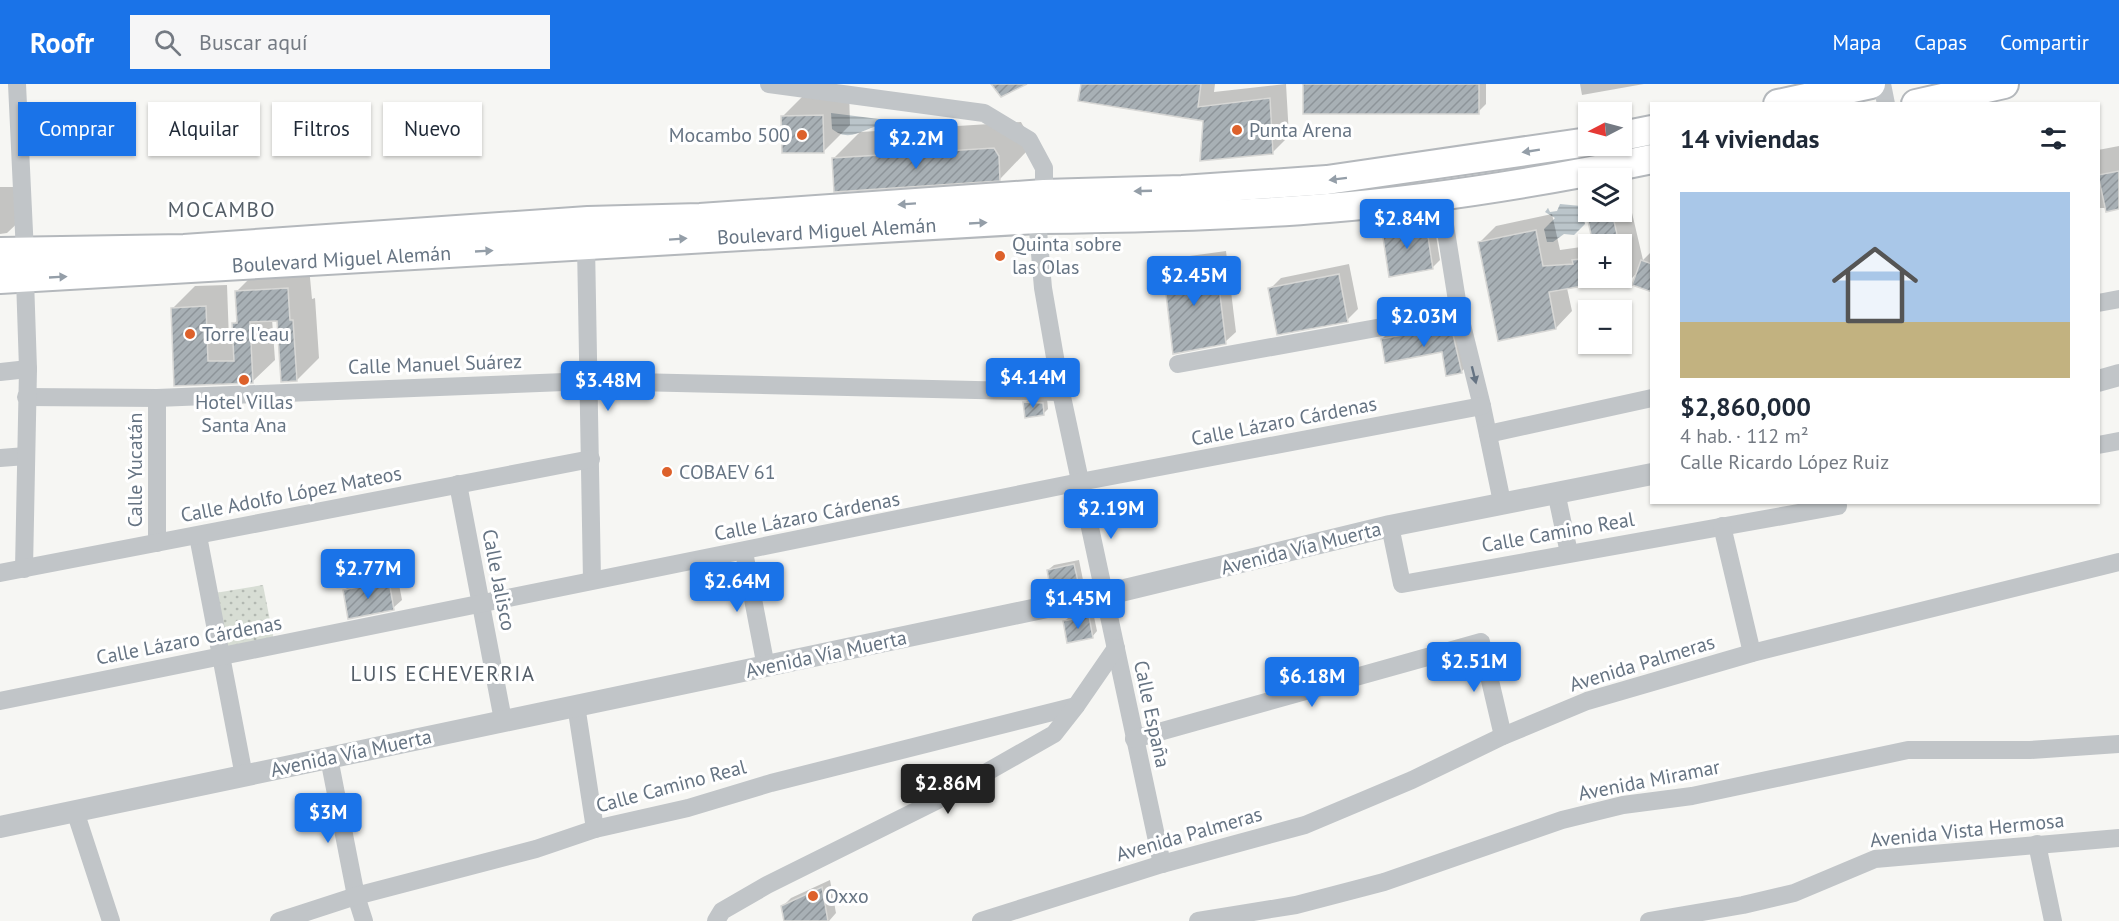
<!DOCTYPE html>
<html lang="es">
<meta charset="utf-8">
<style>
body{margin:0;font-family:"PT Sans",sans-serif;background:#f6f6f7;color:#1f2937;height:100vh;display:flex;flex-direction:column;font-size:22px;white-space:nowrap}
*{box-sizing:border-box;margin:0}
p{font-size:20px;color:#747a83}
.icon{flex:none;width:33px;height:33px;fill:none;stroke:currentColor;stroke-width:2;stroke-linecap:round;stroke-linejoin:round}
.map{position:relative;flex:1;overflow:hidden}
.sheet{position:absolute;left:1650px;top:18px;width:450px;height:402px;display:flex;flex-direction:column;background:#fff;border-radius:0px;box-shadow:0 2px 4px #0004}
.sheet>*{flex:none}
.guide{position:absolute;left:18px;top:18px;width:570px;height:54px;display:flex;gap:12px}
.needle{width:39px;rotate:264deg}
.tools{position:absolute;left:1578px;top:18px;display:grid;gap:12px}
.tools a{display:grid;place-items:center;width:54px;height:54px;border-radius:0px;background:#fff;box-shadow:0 2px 4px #0004;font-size:30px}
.price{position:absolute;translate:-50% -51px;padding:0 14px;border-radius:6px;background:#1a73e8;color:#fff;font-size:20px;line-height:39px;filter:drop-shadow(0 2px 3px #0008)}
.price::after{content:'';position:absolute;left:50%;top:36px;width:18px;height:14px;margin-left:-9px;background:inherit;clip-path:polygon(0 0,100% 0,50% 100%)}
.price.selected{background:#222;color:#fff}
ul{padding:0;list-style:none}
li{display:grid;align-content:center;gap:12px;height:318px;padding:0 30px}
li+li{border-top:2px solid #e0e1e3}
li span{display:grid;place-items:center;height:186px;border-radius:0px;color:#555}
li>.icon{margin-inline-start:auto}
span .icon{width:108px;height:108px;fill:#fffc;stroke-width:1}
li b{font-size:26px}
h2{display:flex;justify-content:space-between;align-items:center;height:72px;padding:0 30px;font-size:26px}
.tag{padding:0 21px;border-radius:0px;background:#fff;box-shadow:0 2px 4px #0004;font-size:21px;line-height:54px}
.tag.selected{background:#1a73e8;color:#fff}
header{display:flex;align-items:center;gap:36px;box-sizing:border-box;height:84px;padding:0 30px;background:#1a73e8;color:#fff}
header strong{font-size:28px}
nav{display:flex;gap:33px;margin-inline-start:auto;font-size:21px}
.search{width:420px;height:54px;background:#f6f6f7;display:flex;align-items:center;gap:15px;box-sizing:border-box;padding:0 21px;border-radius:0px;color:#747a83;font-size:22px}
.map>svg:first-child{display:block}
.park{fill:url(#park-dots)}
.water{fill:url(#water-rules)}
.shadow{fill:#0003}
.building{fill:url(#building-hatch);stroke:#d7d7d5;stroke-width:1.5}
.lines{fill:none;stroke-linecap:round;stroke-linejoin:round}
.primary-casing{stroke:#b4b8bc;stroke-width:32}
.minor{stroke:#c1c5c8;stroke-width:18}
.tertiary{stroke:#c1c5c8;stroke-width:22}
.primary{stroke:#fff;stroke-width:28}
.oneway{fill:#949ea8}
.oneway2{fill:#667483}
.poi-dot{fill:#dd612b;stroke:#fff;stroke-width:2}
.labels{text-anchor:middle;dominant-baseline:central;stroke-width:6;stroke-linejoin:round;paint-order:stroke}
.poi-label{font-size:20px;fill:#667483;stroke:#fff;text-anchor:start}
.street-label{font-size:20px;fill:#667483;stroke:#fff}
.neighbourhood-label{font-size:21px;letter-spacing:1.5px;fill:#545e68;stroke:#fff}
</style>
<header>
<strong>Roofr</strong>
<div class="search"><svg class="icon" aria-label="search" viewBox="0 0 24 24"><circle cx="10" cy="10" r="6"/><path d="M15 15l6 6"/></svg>Buscar aquí</div>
<nav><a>Mapa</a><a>Capas</a><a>Compartir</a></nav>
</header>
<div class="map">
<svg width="2119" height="837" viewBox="0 0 2119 837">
<defs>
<pattern id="park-dots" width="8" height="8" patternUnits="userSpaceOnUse" patternTransform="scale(1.5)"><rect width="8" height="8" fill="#d7ddd4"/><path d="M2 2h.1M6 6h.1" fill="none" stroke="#b2b8b1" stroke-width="1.8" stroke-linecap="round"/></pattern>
<pattern id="water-rules" width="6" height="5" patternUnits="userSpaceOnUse" patternTransform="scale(1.5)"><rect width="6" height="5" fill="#bbc5ca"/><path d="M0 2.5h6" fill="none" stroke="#9ca5a9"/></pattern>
<pattern id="building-hatch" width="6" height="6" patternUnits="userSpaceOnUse" patternTransform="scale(1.5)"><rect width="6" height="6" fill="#a8b0b5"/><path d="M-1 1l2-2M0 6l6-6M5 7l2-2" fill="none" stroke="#8d9499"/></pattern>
</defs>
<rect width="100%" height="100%" fill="#f6f6f3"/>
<!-- park -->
<polygon class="park" points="263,501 275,562 222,573 209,510"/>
<!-- water -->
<g class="water">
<path d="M831,29L927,41L924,48L916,52C907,50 900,43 890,41C868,38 853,62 832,45Z"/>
<polygon points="1560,120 1581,122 1585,140 1574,151 1564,150 1553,158 1547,158 1544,145 1555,134 1545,128 1548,124 1550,128 1557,127"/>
</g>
<!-- shadow -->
<g class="shadow">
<polygon points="1083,0 1215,0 1214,8 1286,0 1289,52 1272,69 1204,36"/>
<polygon points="1304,0 1486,0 1486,20 1478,28"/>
<polygon points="1580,0 1644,0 1582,11"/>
<polygon points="849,5 850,41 823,68 782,33 809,6"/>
<polygon points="1021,38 1025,45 1026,68 1000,95 833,75 860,48"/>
<polygon points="2119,62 2119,124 2098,124 2098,66"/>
<polygon points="0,103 21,103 23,134 7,149 0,150"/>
<polygon points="1629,116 1643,176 1652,167 1652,205 1638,188 1628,198 1619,195 1567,204 1572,227 1556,244 1480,158 1496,142 1552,130 1560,166 1588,162 1588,194 1622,194 1622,160 1590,160 1594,160 1590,138 1600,128 1622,128 1622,118"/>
<polygon points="1433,133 1440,176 1432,184 1383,147 1391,139"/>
<polygon points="1226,167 1236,248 1225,258 1164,185 1175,174"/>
<polygon points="1349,180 1358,225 1347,236 1270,205 1281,194"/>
<polygon points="309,183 312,215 315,214 319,274 297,296 278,235 272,235 275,276 253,297 176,301 173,224 195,202 227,201 229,256 235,256 234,240 238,235 236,208 258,186"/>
<polygon points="1459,235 1469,280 1461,288 1443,267 1382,255 1390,247"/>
<polygon points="1030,314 1047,314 1048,325 1043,330 1025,319"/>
<polygon points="1079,476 1083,496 1078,501 1048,486 1054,481"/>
<polygon points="397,490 402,516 393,524 345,506 353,498"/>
<polygon points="1093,528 1097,547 1092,553 1064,538 1069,533"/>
<polygon points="830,796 836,829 829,837 786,837 783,822 791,814"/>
</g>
<!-- building -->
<g class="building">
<polygon points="991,0 1027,0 1001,13"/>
<polygon points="1081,0 1201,0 1198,23 1270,14 1273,70 1200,77 1203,37 1078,17"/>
<rect x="1303" y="0" width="176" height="30"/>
<polygon points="823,31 824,69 782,69 781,32"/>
<polygon points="994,64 999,72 1000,97 834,108 832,74"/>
<polygon points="2119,87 2119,125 2106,128 2098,91"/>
<polygon points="1613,132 1619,160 1593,160 1588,137"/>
<polygon points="1426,140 1433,185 1389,193 1382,147"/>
<polygon points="1536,146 1543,182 1573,180 1572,176 1588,174 1588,201 1549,208 1556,245 1498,257 1478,158"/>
<polygon points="1641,176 1652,180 1652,208 1632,201"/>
<polygon points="1216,178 1226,260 1173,270 1163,184"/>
<polygon points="1339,190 1348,238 1277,251 1268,204"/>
<polygon points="288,204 290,236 293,236 297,297 281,298 277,237 250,238 253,299 174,302 171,224 206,222 208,277 234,277 232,239 237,239 235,207"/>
<polygon points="1451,242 1462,289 1446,292 1442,268 1385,279 1381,255"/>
<polygon points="1023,318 1043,319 1044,331 1025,334"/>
<polygon points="1074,480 1079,502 1051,508 1047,486"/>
<polygon points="389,497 394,526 348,535 343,506"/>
<polygon points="1089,532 1093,554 1067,559 1063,537"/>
<polygon points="822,803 828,837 784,837 781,822"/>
</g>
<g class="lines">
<!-- primary casing -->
<g class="primary-casing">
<g id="primary">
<polyline points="1778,20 1871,0"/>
<polyline points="1916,20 2004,0"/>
<polyline points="1622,52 1652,46"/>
<polyline points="0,168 184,165 588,137 700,134 1044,110 1182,106 1327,96 1588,58"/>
<path id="s1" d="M0,195L1037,135C1134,134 1231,132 1328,124C1436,115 1546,97 1652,75"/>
</g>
</g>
<!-- minor -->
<g class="minor">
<polyline points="17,0 25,169"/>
<polyline points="769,0 984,29 1029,56 1044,84 1044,110"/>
<polyline points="1882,0 1886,20"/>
<polyline points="1440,110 1459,229 1482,322 1502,418"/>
<polyline points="1037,135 1043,204 1061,308 1162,780"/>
<polyline points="586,161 592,496"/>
<polyline points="2098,219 2119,215"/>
<polyline points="1178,280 1459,229"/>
<polyline points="0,288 28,285"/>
<polyline points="26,313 157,314 590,297 1061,308"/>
<polyline points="1488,350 1652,314"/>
<polyline points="2098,361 2119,357"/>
<polyline points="0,374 26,372"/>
<polyline points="458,400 503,636"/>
<polyline points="1556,408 1569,469"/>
<polyline points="1390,442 1402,500 1838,422"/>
<polyline points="1722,442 1752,569"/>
<polyline points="198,452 244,692"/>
<polyline points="157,459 157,314"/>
<polyline points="744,468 766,583"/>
<polyline points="24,485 28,285 25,195"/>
<polyline points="0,489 591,375"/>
<polyline points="0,617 1080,398 1482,322"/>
<polyline points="576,621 595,745"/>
<polyline points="1134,655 1481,558 1503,652"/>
<polyline points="329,674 356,812 364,837"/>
<polyline points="75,727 111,837"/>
<polyline points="2037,760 2053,837"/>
<polyline points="279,837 356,812 536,765 595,745 688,724 771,699 1076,622"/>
<polyline points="716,837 722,827 767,801 936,717 1054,650 1076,622 1116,564"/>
<polyline points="981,837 1162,780 1305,741 1412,696 1503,652 1587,617 1752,569 2119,478"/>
<polyline points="1198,837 1296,821 1384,798 1562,736 1623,721 1692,712 1908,666 2030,666 2119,660"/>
<polyline points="1649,837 1743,821 1794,809 1875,775 2119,754"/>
</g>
<!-- tertiary -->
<g class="tertiary">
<polyline points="2098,297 2119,291"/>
<polyline points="0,743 1104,511 1390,442 1652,390"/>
</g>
<!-- primary -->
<use href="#primary" class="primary"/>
</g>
<!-- one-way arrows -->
<defs><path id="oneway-solid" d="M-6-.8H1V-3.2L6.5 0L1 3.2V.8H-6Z" transform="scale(1.5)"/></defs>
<g class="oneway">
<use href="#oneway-solid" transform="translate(1531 67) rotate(171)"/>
<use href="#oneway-solid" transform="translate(1338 95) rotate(173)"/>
<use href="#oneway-solid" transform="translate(1143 107) rotate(178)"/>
<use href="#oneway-solid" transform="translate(907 120) rotate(176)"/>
<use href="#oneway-solid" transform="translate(978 139) rotate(-3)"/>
<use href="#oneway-solid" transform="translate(678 155) rotate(-4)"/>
<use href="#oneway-solid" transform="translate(484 167) rotate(-3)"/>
<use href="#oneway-solid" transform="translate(58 193) rotate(-3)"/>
</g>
<use class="oneway2" href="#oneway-solid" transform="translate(1474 291) rotate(76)"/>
<!-- markers -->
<g class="poi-dot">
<circle cx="1237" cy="46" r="6"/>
<circle cx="802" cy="51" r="6"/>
<circle cx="1000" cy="172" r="6"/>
<circle cx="190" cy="250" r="6"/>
<circle cx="244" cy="296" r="6"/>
<circle cx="667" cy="388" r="6"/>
<circle cx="813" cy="812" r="6"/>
</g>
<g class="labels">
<!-- poi labels -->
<g class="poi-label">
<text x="1249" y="46">Punta Arena</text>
<text x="790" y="51" text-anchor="end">Mocambo 500</text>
<text x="1012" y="160">Quinta sobre<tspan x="1012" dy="23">las Olas</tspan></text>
<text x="202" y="250">Torre l'eau</text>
<text x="244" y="318" text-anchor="middle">Hotel Villas<tspan x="244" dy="23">Santa Ana</tspan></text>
<text x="679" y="388">COBAEV 61</text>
<text x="825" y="812">Oxxo</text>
</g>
<!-- street labels -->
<g class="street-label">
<text stroke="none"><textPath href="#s1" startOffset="828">Boulevard Miguel Alemán</textPath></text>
<text stroke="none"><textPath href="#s1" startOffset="342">Boulevard Miguel Alemán</textPath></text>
<text transform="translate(435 280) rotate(-2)">Calle Manuel Suárez</text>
<text transform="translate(1284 337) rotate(-11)">Calle Lázaro Cárdenas</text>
<text transform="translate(135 386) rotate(-90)">Calle Yucatán</text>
<text transform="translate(291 410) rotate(-11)">Calle Adolfo López Mateos</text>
<text transform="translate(807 432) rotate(-11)">Calle Lázaro Cárdenas</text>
<text transform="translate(1558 448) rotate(-10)">Calle Camino Real</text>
<text transform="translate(1301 464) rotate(-14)">Avenida Vía Muerta</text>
<text transform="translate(499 496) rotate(79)">Calle Jalisco</text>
<text transform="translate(189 556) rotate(-11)">Calle Lázaro Cárdenas</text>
<text transform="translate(826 570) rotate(-12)">Avenida Vía Muerta</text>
<text transform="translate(1642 579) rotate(-17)">Avenida Palmeras</text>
<text transform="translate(1152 630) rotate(78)">Calle España</text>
<text transform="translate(351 669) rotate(-12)">Avenida Vía Muerta</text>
<text transform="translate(1649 696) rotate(-11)">Avenida Miramar</text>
<text transform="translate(671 702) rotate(-15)">Calle Camino Real</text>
<text transform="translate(1967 746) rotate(-6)">Avenida Vista Hermosa</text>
<text transform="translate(1189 750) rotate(-16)">Avenida Palmeras</text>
</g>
<!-- neighbourhood labels -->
<g class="neighbourhood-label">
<text x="222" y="125">MOCAMBO</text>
<text x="443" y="589">LUIS ECHEVERRIA</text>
</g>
</g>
</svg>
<div class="tools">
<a><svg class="needle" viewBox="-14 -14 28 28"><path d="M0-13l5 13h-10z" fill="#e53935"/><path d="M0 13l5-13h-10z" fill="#747a83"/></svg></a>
<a><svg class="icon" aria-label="layers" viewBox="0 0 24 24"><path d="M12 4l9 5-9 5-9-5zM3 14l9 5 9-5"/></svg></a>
<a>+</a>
<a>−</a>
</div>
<b class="price" style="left:916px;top:86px">$2.2M</b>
<b class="price" style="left:1407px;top:166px">$2.84M</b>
<b class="price" style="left:1194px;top:223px">$2.45M</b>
<b class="price" style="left:1424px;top:264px">$2.03M</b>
<b class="price" style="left:1033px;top:325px">$4.14M</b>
<b class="price" style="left:608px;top:328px">$3.48M</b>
<b class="price" style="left:1111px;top:456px">$2.19M</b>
<b class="price" style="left:368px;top:516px">$2.77M</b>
<b class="price" style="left:737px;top:529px">$2.64M</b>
<b class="price" style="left:1078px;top:546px">$1.45M</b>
<b class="price" style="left:1474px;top:609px">$2.51M</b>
<b class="price" style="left:1312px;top:624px">$6.18M</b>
<b class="price selected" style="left:948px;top:731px">$2.86M</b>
<b class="price" style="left:328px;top:760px">$3M</b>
<div class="guide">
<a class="tag selected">Comprar</a>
<a class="tag">Alquilar</a>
<a class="tag">Filtros</a>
<a class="tag">Nuevo</a>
</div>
<section class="sheet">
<h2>14 viviendas<svg class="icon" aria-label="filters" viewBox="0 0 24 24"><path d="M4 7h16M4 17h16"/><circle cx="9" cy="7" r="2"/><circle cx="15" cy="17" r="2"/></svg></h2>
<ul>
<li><span style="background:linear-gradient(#a9c7e8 70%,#c2b280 0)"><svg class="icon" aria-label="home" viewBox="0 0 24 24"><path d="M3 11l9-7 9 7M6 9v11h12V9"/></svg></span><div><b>$2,860,000</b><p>4 hab. · 112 m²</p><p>Calle Ricardo López Ruiz</p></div></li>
</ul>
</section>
</div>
